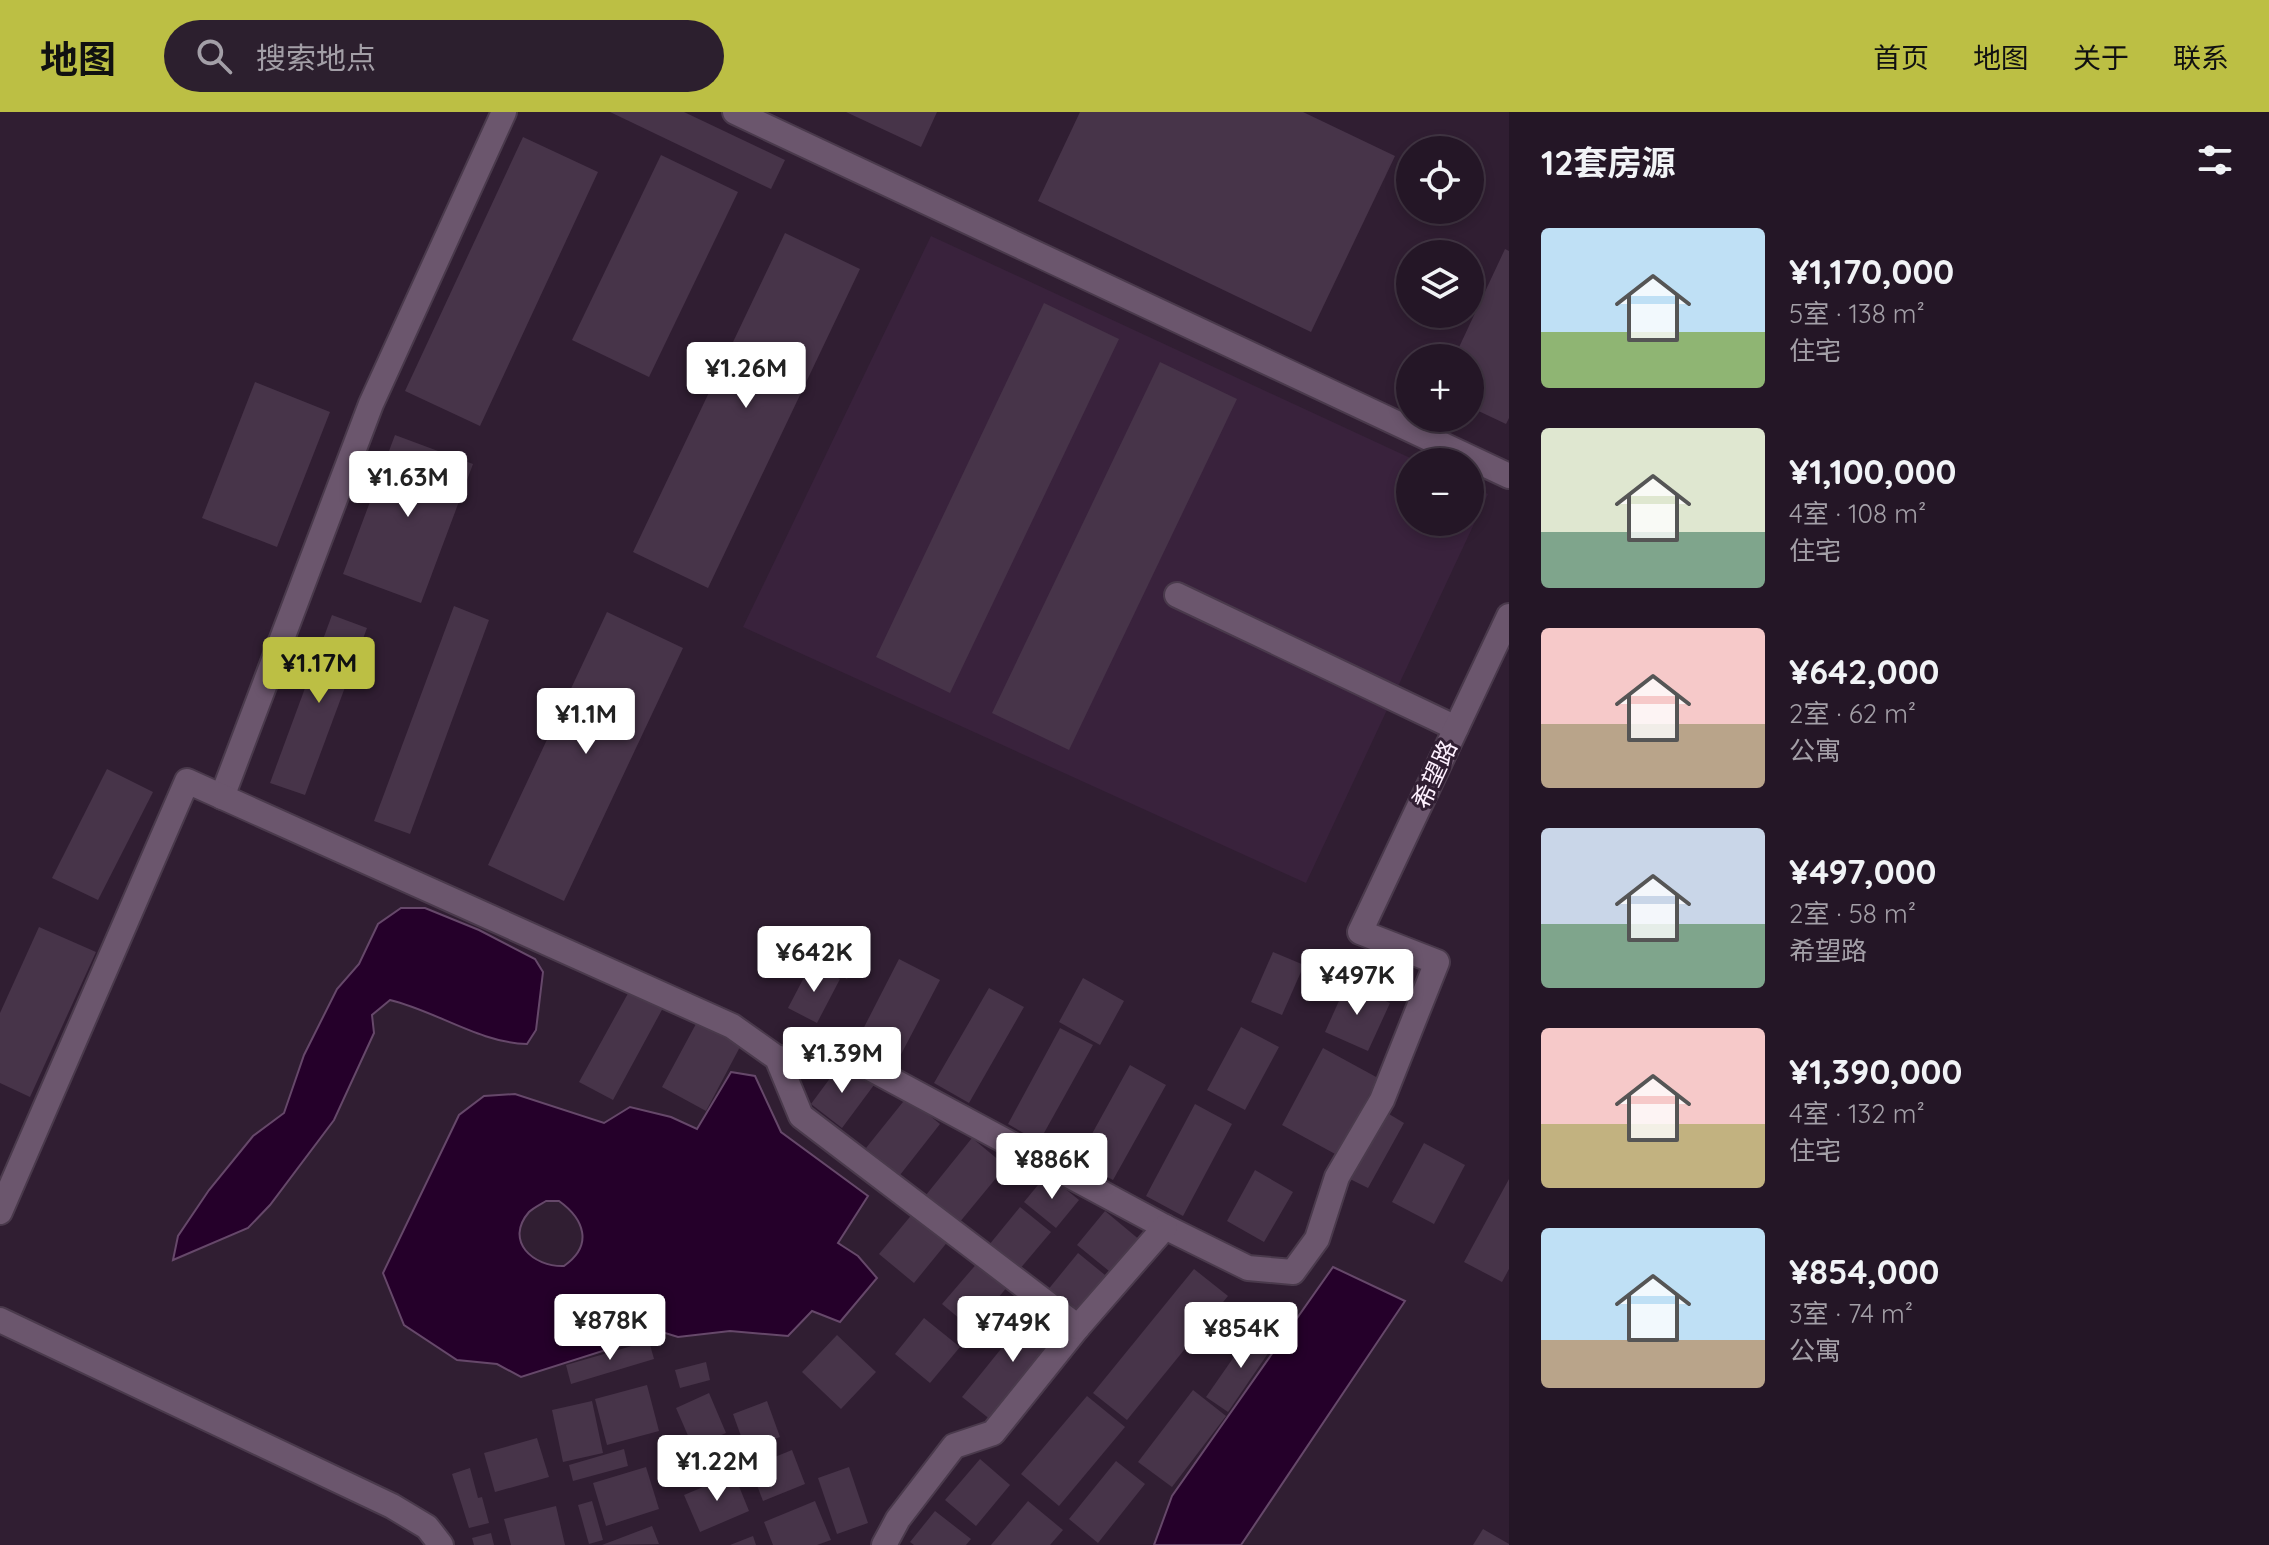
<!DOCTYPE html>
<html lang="zh">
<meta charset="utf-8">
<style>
body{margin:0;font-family:Quicksand,"Noto Sans SC",sans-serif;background:#2c1f2e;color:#f1f3f6;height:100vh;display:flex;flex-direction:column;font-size:30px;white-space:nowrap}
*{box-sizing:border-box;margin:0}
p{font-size:26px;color:#a39fa7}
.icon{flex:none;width:44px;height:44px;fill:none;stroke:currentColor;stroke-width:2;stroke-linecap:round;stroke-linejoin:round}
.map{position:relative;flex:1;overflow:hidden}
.side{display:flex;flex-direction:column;background:#241626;width:760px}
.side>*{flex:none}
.controls{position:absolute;left:1396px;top:24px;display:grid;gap:16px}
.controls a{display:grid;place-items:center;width:88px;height:88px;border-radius:50%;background:#241626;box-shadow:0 4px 12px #0003,0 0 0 2px #413543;font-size:40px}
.price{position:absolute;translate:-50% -68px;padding:0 18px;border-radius:8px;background:#fff;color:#222;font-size:26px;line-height:52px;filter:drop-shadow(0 2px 4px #0008)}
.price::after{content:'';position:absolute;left:50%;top:48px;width:24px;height:18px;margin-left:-12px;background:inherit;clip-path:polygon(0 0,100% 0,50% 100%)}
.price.current{background:#bcbf44;color:#111}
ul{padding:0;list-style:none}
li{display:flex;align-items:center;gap:24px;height:200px;padding:0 32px}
li span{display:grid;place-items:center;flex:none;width:224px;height:160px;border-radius:8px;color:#555}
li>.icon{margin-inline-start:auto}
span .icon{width:96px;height:96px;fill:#fffc;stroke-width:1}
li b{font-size:34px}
h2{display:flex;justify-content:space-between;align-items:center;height:96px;padding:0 32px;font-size:34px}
header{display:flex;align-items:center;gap:48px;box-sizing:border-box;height:112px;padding:0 40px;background:#bcbf44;color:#111}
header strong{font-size:38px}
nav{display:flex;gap:44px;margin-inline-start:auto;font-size:28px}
.search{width:560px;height:72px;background:#2c1f2e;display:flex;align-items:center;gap:20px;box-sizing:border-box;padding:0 28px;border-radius:44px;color:#a39fa7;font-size:30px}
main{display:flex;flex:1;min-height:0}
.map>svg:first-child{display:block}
.built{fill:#39223c}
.water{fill:#25002a;stroke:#66486a;stroke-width:2;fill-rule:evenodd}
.building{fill:#473449}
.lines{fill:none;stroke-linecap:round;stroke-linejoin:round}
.minor-casing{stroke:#4a3a4c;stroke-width:28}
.minor{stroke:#6b566d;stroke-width:24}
.labels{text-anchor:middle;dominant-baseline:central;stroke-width:6;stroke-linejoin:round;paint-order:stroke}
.street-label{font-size:24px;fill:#fdf0fe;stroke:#301e32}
</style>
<header>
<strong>地图</strong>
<div class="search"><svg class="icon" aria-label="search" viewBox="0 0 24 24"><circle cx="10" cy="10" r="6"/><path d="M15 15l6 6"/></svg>搜索地点</div>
<nav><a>首页</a><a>地图</a><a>关于</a><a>联系</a></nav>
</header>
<main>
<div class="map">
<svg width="1509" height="1433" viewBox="0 0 1509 1433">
<rect width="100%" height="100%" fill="#301e32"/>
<!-- built -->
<polygon class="built" points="931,124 1419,350 1410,350 1410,410 1470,410 1470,374 1488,382 1306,771 743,515"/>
<!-- water -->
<g class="water">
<path d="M401,796H425L479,818L535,847L543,860L536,918L527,932C480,931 436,899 390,888L372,903L374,921L334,1008L270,1093L248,1116L173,1148L178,1124L209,1078L253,1024L284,1001L304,943L337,877L359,852L378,812Z"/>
<path d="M731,960L755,964L781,1020L868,1084L838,1131L858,1144L877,1166L840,1210L812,1199L788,1224L730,1219L678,1225L662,1220L521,1265L497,1252L457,1248L404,1213L383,1161L459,1003L484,984L515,982L604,1011L630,995L671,1005L697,1017ZM546,1089H559C584,1107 594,1133 564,1154C533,1155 504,1129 529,1100C533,1096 541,1092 546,1089Z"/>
<polygon points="1333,1155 1405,1189 1241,1433 1154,1433 1172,1384"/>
</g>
<!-- building -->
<g class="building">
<polygon points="610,0 684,0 785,48 771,77"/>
<polygon points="846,0 937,0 921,35"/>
<polygon points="1080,0 1303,0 1395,44 1311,220 1038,89"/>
<polygon points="523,25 598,60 480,314 405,279"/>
<polygon points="661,43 738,80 649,265 572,228"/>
<polygon points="785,121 860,157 708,476 633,440"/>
<polygon points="1505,137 1509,139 1509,306 1506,312 1470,295 1470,246 1454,246"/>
<polygon points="1044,191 1119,227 950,581 876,545"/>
<polygon points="1160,250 1237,287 1069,638 992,601"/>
<polygon points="255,270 330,300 277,435 202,406"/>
<polygon points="395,323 473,352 421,491 343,462"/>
<polygon points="454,494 489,508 410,722 374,709"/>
<polygon points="607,500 683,536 564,789 488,753"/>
<polygon points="332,503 367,516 305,683 270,671"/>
<polygon points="107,657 153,680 98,788 52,766"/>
<polygon points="39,815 96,840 30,985 0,971 0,901"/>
<polygon points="832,816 865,833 847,867 814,849"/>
<polygon points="1273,840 1304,853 1282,903 1251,890"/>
<polygon points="899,847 940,868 897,950 857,929"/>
<polygon points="811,852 840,867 817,911 788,896"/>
<polygon points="1083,866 1124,889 1100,933 1059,910"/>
<polygon points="1347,871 1390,891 1368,939 1325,920"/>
<polygon points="631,876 664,894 613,988 579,970"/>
<polygon points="989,876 1024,895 969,991 934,971"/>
<polygon points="697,910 741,933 706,999 662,975"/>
<polygon points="1241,915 1279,935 1245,998 1207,978"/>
<polygon points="1060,916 1093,933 1039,1030 1008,1012"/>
<polygon points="1323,936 1378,966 1337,1043 1282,1013"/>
<polygon points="842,950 874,973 842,1016 811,992"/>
<polygon points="1130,953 1166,973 1113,1068 1077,1049"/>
<polygon points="907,985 940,1012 900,1063 866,1036"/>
<polygon points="1195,992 1232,1012 1183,1104 1146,1084"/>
<polygon points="1384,999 1404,1011 1368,1076 1348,1066"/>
<polygon points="972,1026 1006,1054 959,1111 926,1083"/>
<polygon points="1424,1031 1465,1053 1434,1112 1392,1090"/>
<polygon points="1255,1058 1293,1080 1264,1130 1227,1109"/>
<polygon points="1047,1062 1079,1088 1056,1116 1024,1090"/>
<polygon points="1509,1067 1509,1157 1502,1170 1464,1150"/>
<polygon points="1020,1095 1051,1120 1019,1158 989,1133"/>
<polygon points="1105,1099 1141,1129 1114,1163 1077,1133"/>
<polygon points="914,1100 949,1128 914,1171 879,1142"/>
<polygon points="1078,1141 1105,1163 1075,1201 1047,1179"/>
<polygon points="979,1149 1008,1174 972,1217 942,1192"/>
<polygon points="1194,1157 1228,1184 1127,1308 1093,1281"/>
<polygon points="1035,1195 1064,1218 991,1308 962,1285"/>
<polygon points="924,1206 960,1235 930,1271 895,1242"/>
<polygon points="1254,1216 1275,1231 1228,1300 1206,1285"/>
<polygon points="837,1223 876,1260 841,1297 802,1260"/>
<polygon points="649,1229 654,1247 571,1272 566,1253"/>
<polygon points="706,1250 710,1268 680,1276 675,1258"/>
<polygon points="647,1273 659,1319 607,1333 595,1287"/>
<polygon points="1193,1278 1226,1304 1172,1375 1138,1350"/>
<polygon points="709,1281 726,1321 693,1335 676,1296"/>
<polygon points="1087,1284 1125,1315 1059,1394 1021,1362"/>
<polygon points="592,1289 603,1341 563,1350 552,1298"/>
<polygon points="767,1289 780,1325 746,1338 733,1302"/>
<polygon points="537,1326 549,1365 495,1380 484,1341"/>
<polygon points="624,1337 628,1354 573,1369 569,1353"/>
<polygon points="792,1338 805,1372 763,1389 750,1355"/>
<polygon points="980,1347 1010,1373 976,1414 945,1388"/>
<polygon points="1116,1349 1145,1372 1098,1431 1069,1407"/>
<polygon points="646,1355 659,1397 606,1414 593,1371"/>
<polygon points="849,1355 868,1411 837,1422 818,1366"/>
<polygon points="470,1356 478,1386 482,1385 489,1411 469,1416 452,1362"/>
<polygon points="734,1362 749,1399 700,1420 684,1383"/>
<polygon points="592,1389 603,1428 589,1432 578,1393"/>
<polygon points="815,1389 831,1428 817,1433 773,1433 764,1410"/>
<polygon points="1028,1389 1063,1418 1050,1433 991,1433"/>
<polygon points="556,1394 565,1433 511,1433 504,1407"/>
<polygon points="935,1399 971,1427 966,1433 914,1433 910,1430"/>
<polygon points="652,1414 659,1432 602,1433"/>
<polygon points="1483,1417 1509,1432 1509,1433 1473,1433"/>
<polygon points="491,1421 494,1433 474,1433 472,1426"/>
<polygon points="753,1424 756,1433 730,1433"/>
</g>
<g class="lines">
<!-- minor casing -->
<g class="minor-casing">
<g id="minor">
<polyline points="735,0 1509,364"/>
<polyline points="1177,483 1456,616"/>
<polyline points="222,685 371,292 504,0"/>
<polyline points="777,946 820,949 838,939 1165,1115 1248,1156 1293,1160 1317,1127 1337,1065 1382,988 1437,850 1360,820 1509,504"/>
<polyline points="0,1100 187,669 732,914 777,946 801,1004 1078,1215 993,1321 954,1334 898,1407 884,1433"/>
<polyline points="0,1208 392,1394 427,1415 441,1433"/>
<polyline points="1078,1215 1165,1115"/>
</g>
</g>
<!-- minor -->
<use href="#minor" class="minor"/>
</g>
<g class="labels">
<!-- street labels -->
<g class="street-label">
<text transform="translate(1434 662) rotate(-65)">希望路</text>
</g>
</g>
</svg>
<div class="controls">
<a><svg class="icon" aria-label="locate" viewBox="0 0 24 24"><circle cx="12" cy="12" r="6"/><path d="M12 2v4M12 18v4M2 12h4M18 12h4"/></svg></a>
<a><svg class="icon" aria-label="layers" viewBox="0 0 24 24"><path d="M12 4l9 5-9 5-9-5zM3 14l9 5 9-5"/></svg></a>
<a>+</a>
<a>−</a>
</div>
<b class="price" style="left:746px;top:298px">¥1.26M</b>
<b class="price" style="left:408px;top:407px">¥1.63M</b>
<b class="price current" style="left:319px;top:593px">¥1.17M</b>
<b class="price" style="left:586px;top:644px">¥1.1M</b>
<b class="price" style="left:814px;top:882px">¥642K</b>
<b class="price" style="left:1357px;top:905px">¥497K</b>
<b class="price" style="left:842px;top:983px">¥1.39M</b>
<b class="price" style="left:1052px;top:1089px">¥886K</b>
<b class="price" style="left:610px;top:1250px">¥878K</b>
<b class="price" style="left:1013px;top:1252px">¥749K</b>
<b class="price" style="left:1241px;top:1258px">¥854K</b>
<b class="price" style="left:717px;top:1391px">¥1.22M</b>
</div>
<section class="side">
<h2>12套房源<svg class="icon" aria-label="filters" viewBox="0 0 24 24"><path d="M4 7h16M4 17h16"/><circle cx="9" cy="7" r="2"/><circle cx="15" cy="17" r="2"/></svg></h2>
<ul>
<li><span style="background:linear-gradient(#bfe0f5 65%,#8fb573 0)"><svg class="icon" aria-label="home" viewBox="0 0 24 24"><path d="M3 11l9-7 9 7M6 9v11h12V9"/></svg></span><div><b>¥1,170,000</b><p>5室 · 138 m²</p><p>住宅</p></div></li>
<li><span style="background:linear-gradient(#dfe7d0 65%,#7fa58c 0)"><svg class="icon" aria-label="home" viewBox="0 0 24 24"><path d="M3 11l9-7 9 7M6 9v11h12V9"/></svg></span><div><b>¥1,100,000</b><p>4室 · 108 m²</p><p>住宅</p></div></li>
<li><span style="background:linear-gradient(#f6c9c9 60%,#b9a48a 0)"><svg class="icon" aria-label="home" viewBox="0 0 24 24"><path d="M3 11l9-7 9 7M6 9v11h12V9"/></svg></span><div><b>¥642,000</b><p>2室 · 62 m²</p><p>公寓</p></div></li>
<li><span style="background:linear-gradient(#c9d6e8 60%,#7fa58c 0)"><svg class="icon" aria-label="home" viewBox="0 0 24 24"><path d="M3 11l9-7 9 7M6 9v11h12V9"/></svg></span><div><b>¥497,000</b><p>2室 · 58 m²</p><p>希望路</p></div></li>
<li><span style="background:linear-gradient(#f6c9c9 60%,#c2b280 0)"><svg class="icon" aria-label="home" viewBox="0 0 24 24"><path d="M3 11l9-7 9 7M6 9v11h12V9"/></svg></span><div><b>¥1,390,000</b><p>4室 · 132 m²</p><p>住宅</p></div></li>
<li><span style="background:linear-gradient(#bfe0f5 70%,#b9a48a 0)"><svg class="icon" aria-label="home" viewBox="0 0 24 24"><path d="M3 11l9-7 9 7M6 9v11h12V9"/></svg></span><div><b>¥854,000</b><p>3室 · 74 m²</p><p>公寓</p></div></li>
</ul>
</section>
</main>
